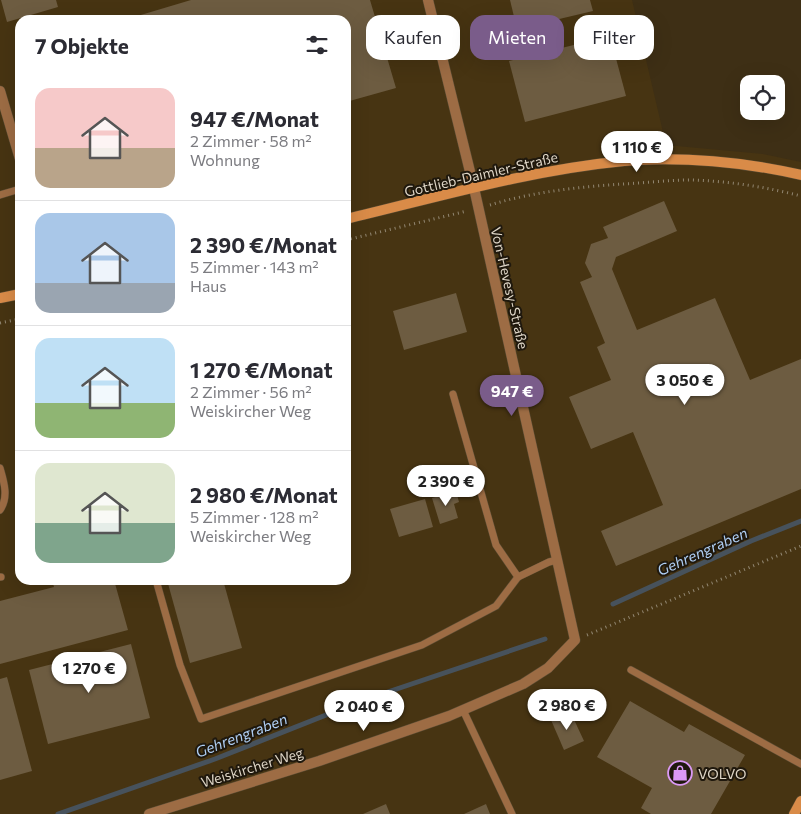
<!DOCTYPE html>
<html lang="de">
<meta charset="utf-8">
<style>
body{margin:0;font-family:Commissioner,sans-serif;background:#f7f7f7;color:#2b2b33;height:100vh;display:flex;flex-direction:column;font-size:19px;white-space:nowrap}
*{box-sizing:border-box;margin:0}
p{font-size:16px;color:#7c7c81}
.icon{flex:none;width:28px;height:28px;fill:none;stroke:currentColor;stroke-width:2;stroke-linecap:round;stroke-linejoin:round}
.map{position:relative;flex:1;overflow:hidden}
.details{position:absolute;left:15px;top:15px;width:336px;height:570px;display:flex;flex-direction:column;background:#fff;border-radius:15px;box-shadow:0 5px 20px #0002}
.details>*{flex:none}
.guide{position:absolute;left:366px;top:15px;width:359px;height:45px;display:flex;gap:10px}
.fabs{position:absolute;left:740px;top:75px;display:grid;gap:10px}
.fabs a{display:grid;place-items:center;width:45px;height:45px;border-radius:10px;background:#fff;box-shadow:0 5px 20px #0002;font-size:25px}
.price{position:absolute;translate:-50% -42px;padding:0 11px;border-radius:18px;background:#fff;color:#222;font-size:16px;line-height:32px;filter:drop-shadow(0 1px 2px #0008)}
.price::after{content:'';position:absolute;left:50%;top:30px;width:15px;height:11px;margin-left:-8px;background:inherit;clip-path:polygon(0 0,100% 0,50% 100%)}
.price.on{background:#7a5c8a;color:#fff}
ul{padding:0;list-style:none}
li{display:flex;align-items:center;gap:15px;height:125px;padding:0 20px}
li+li{border-top:1px solid #e1e1e2}
li span{display:grid;place-items:center;flex:none;width:140px;height:100px;border-radius:15px;color:#555}
li>.icon{margin-inline-start:auto}
span .icon{width:60px;height:60px;fill:#fffc;stroke-width:1}
li b{font-size:21px}
h2{display:flex;justify-content:space-between;align-items:center;height:60px;padding:0 20px;font-size:21px}
.pill{padding:0 18px;border-radius:15px;background:#fff;box-shadow:0 5px 20px #0002;font-size:18px;line-height:45px}
.pill.on{background:#7a5c8a;color:#fff}
.map>svg:first-child{display:block}
.built{fill:#473412;fill-rule:evenodd}
.lines{fill:none;stroke-linecap:round;stroke-linejoin:round}
.stream{stroke:#47525c;stroke-width:5}
.building{fill:#6d5c41}
.lane-casing{stroke:#5b4d35;stroke-width:8}
.street-casing{stroke:#5b4d35;stroke-width:11}
.secondary-casing{stroke:#5b4d35;stroke-width:11}
.path{stroke:#928772;stroke-width:3;stroke-dasharray:1 4;stroke-linecap:butt}
.lane{stroke:#9d6c44;stroke-width:7}
.street{stroke:#9d6c44;stroke-width:10}
.secondary{stroke:#d98b48;stroke-width:10}
.labels{text-anchor:middle;dominant-baseline:central;stroke-width:4;stroke-linejoin:round;paint-order:stroke}
.street-label{font-size:14px;fill:#ded5c6;stroke:#1f180d}
.poi-label{font-size:14px;fill:#ded5c6;stroke:#1f180d;text-anchor:start}
.water-label{font-size:15px;font-style:italic;fill:#afcef3;stroke:#1f180d}
</style>
<div class="map">
<svg width="801" height="814" viewBox="0 0 801 814">
<rect width="100%" height="100%" fill="#3e2f15"/>
<!-- built -->
<path class="built" d="M0,0H632L666,145L763,154L801,162V814H0ZM20,20H346V580H20Z"/>
<g class="lines">
<!-- stream -->
<g class="stream">
<polyline points="613,604 751,541 801,521"/>
<polyline points="58,814 215,759 364,700 545,639"/>
</g>
</g>
<!-- building -->
<g class="building">
<polygon points="1,0 56,0 58,7 7,22"/>
<polygon points="191,0 370,0 396,88 346,102 346,20 124,20"/>
<polygon points="510,0 590,0 593,11 517,29"/>
<polygon points="610,36 626,96 525,122 509,61"/>
<polygon points="664,201 677,231 616,257 612,269 637,330 715,298 750,380 801,359 801,489 616,566 601,531 663,505 633,432 591,449 569,397 611,380 597,347 605,343 580,282 592,277 585,263 591,244 608,238 603,227"/>
<polygon points="456,293 467,332 404,350 393,311"/>
<polygon points="456,491 459,502 454,504 458,518 440,524 432,498"/>
<polygon points="425,499 433,527 399,537 390,509"/>
<polygon points="52,580 114,580 128,630 0,664 0,601 54,587"/>
<polygon points="167,580 223,580 242,648 190,663"/>
<polygon points="131,644 150,718 48,744 29,670"/>
<polygon points="7,677 32,771 0,780 0,679"/>
<polygon points="630,701 684,732 689,724 745,755 711,814 651,814 641,808 652,788 597,757"/>
<polygon points="570,711 584,741 564,750 551,720"/>
<polygon points="386,804 390,814 363,814"/>
<polygon points="486,804 490,814 464,814"/>
</g>
<g class="lines">
<!-- lane casing -->
<g class="lane-casing">
<g id="lane">
<polyline points="0,195 20,189"/>
<polyline points="453,394 496,545 518,577"/>
<path d="M0,468C4,482 9,497 0,510"/>
<polyline points="0,577 1,577"/>
<polyline points="156,580 180,665 201,719 422,645 496,606 518,577 549,562 557,560"/>
<polyline points="631,670 801,764"/>
<polyline points="463,710 512,814"/>
</g>
</g>
<!-- street casing -->
<g class="street-casing">
<g id="street">
<polyline points="0,91 20,159"/>
<polyline points="149,814 319,761 449,716 523,684 548,668 575,640 474,188 428,0"/>
</g>
</g>
<!-- secondary casing -->
<g class="secondary-casing">
<g id="secondary">
<path d="M346,219C438,197 530,170 624,161C680,156 746,162 801,175"/>
<polyline points="0,298 20,294"/>
<polyline points="794,814 801,801"/>
</g>
</g>
<!-- path -->
<g class="path">
<path d="M490,205C532,192 578,187 622,184C645,183 668,180 691,180C728,181 766,187 801,196"/>
<polyline points="346,240 467,211"/>
<polyline points="0,323 20,319"/>
<polyline points="587,635 801,546"/>
</g>
<!-- lane -->
<use href="#lane" class="lane"/>
<!-- street -->
<use href="#street" class="street"/>
<!-- secondary -->
<use href="#secondary" class="secondary"/>
</g>
<!-- icons -->
<defs>
<g id="shop-ring" transform="scale(1.25)"><circle r="9.5" fill="#1f180d" stroke="#db99f5" stroke-width="1.5"/><path d="M-5-2.5h2.3a2.7 3.5 0 0 1 5.4 0H5L5.5 6h-11ZM-1.5-2.5h3a1.5 2.3 0 0 0-3 0Z" fill="#db99f5"/></g>
</defs>
<g fill-rule="evenodd">
<use href="#shop-ring" x="680" y="773"/>
</g>
<g class="labels">
<!-- street labels -->
<g class="street-label">
<text transform="translate(481 174) rotate(-13)">Gottlieb-Daimler-Straße</text>
<text transform="translate(510 288) rotate(77)">Von-Hevesy-Straße</text>
<text transform="translate(252 767) rotate(-17)">Weiskircher Weg</text>
</g>
<!-- poi labels -->
<g class="poi-label">
<text x="698" y="773">VOLVO</text>
</g>
<!-- water labels -->
<g class="water-label">
<text transform="translate(702 551) rotate(-24)">Gehrengraben</text>
<text transform="translate(241 735) rotate(-21)">Gehrengraben</text>
</g>
</g>
</svg>
<div class="fabs">
<a><svg class="icon" aria-label="locate" viewBox="0 0 24 24"><circle cx="12" cy="12" r="6"/><path d="M12 2v4M12 18v4M2 12h4M18 12h4"/></svg></a>
</div>
<b class="price" style="left:637px;top:173px">1 110 €</b>
<b class="price" style="left:685px;top:406px">3 050 €</b>
<b class="price on" style="left:512px;top:417px">947 €</b>
<b class="price" style="left:446px;top:507px">2 390 €</b>
<b class="price" style="left:89px;top:694px">1 270 €</b>
<b class="price" style="left:567px;top:731px">2 980 €</b>
<b class="price" style="left:364px;top:732px">2 040 €</b>
<div class="guide">
<a class="pill">Kaufen</a>
<a class="pill on">Mieten</a>
<a class="pill">Filter</a>
</div>
<section class="details">
<h2>7 Objekte<svg class="icon" aria-label="filters" viewBox="0 0 24 24"><path d="M4 7h16M4 17h16"/><circle cx="9" cy="7" r="2"/><circle cx="15" cy="17" r="2"/></svg></h2>
<ul>
<li><span style="background:linear-gradient(#f6c9c9 60%,#b9a48a 0)"><svg class="icon" aria-label="home" viewBox="0 0 24 24"><path d="M3 11l9-7 9 7M6 9v11h12V9"/></svg></span><div><b>947 €/Monat</b><p>2 Zimmer · 58 m²</p><p>Wohnung</p></div></li>
<li><span style="background:linear-gradient(#a9c7e8 70%,#9aa5b1 0)"><svg class="icon" aria-label="home" viewBox="0 0 24 24"><path d="M3 11l9-7 9 7M6 9v11h12V9"/></svg></span><div><b>2 390 €/Monat</b><p>5 Zimmer · 143 m²</p><p>Haus</p></div></li>
<li><span style="background:linear-gradient(#bfe0f5 65%,#8fb573 0)"><svg class="icon" aria-label="home" viewBox="0 0 24 24"><path d="M3 11l9-7 9 7M6 9v11h12V9"/></svg></span><div><b>1 270 €/Monat</b><p>2 Zimmer · 56 m²</p><p>Weiskircher Weg</p></div></li>
<li><span style="background:linear-gradient(#dfe7d0 60%,#7fa58c 0)"><svg class="icon" aria-label="home" viewBox="0 0 24 24"><path d="M3 11l9-7 9 7M6 9v11h12V9"/></svg></span><div><b>2 980 €/Monat</b><p>5 Zimmer · 128 m²</p><p>Weiskircher Weg</p></div></li>
</ul>
</section>
</div>
